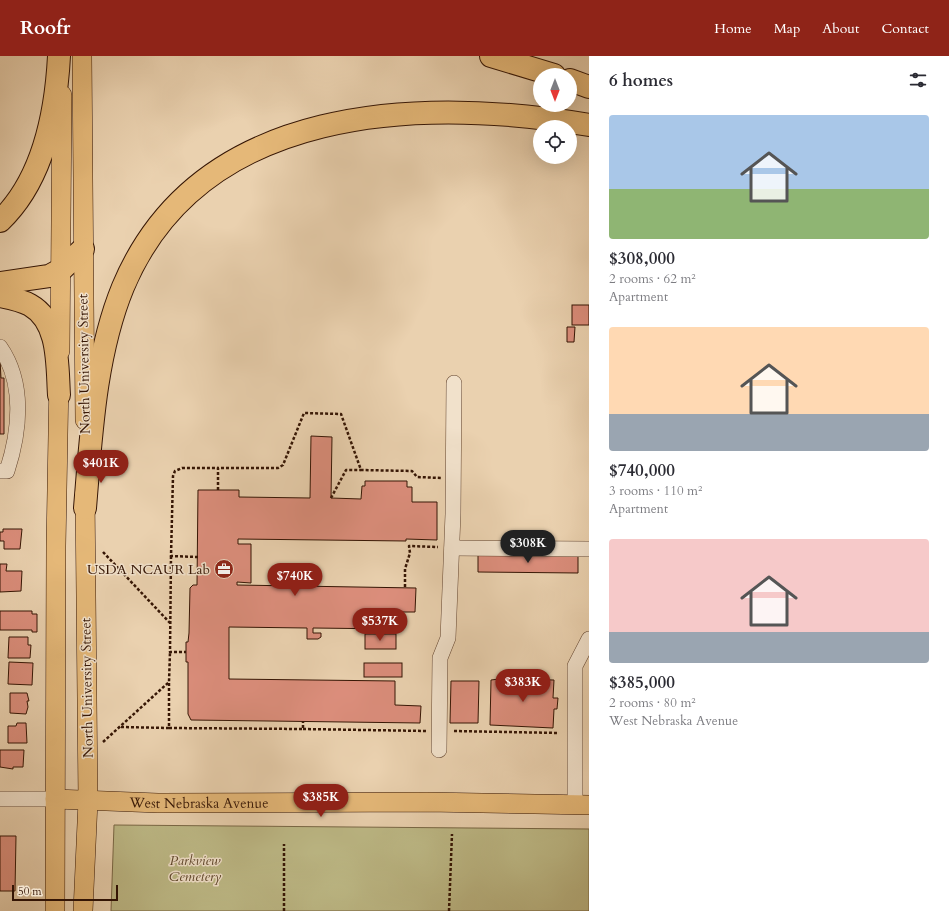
<!DOCTYPE html>
<meta charset="utf-8">
<style>
body{margin:0;font-family:Cardo,serif;background:#f7f7f7;color:#2b2b33;height:100vh;display:flex;flex-direction:column;font-size:15px;white-space:nowrap}
*{box-sizing:border-box;margin:0}
p{font-size:13px;color:#7c7c81}
.icon{flex:none;width:22px;height:22px;fill:none;stroke:currentColor;stroke-width:2;stroke-linecap:round;stroke-linejoin:round}
.map{position:relative;flex:1;overflow:hidden}
.details{display:flex;flex-direction:column;background:#fff;width:360px}
.details>*{flex:none}
.needle{width:26px;rotate:180deg}
.controls{position:absolute;left:533px;top:12px;display:grid;gap:8px}
.controls a{display:grid;place-items:center;width:44px;height:44px;border-radius:50%;background:#fff;box-shadow:0 4px 16px #0002;font-size:20px}
.scale{position:absolute;left:12px;bottom:10px;width:106px;box-sizing:border-box;padding-left:4px;border:2px solid #351504;border-top:0;font-size:11px;line-height:14px;white-space:nowrap;color:#351504;-webkit-text-stroke:3px #f1e1cb;paint-order:stroke}
.price{position:absolute;translate:-50% -34px;padding:0 9px;border-radius:14px;background:#8f2418;color:#fff;font-size:13px;line-height:26px;filter:drop-shadow(0 1px 2px #0008)}
.price::after{content:'';position:absolute;left:50%;top:24px;width:12px;height:9px;margin-left:-6px;background:inherit;clip-path:polygon(0 0,100% 0,50% 100%)}
.price.on{background:#222;color:#fff}
ul{padding:0;list-style:none}
li{display:grid;align-content:center;gap:8px;height:212px;padding:0 20px}
li span{display:grid;place-items:center;height:124px;border-radius:4px;color:#555}
li>.icon{margin-inline-start:auto}
span .icon{width:72px;height:72px;fill:#fffc;stroke-width:1}
li b{font-size:17px}
h2{display:flex;justify-content:space-between;align-items:center;height:48px;padding:0 20px;font-size:17px}
header{display:flex;align-items:center;gap:24px;box-sizing:border-box;height:56px;padding:0 20px;background:#8f2418;color:#fff}
header strong{font-size:19px}
nav{display:flex;gap:22px;margin-inline-start:auto;font-size:14px}
main{display:flex;flex:1;min-height:0}
.map>svg:first-child{display:block}
.green{fill:#bdb986;stroke:#796745}
.building{fill:#dc8e7c;stroke:#351504}
.lines{fill:none;stroke-linecap:round;stroke-linejoin:round}
.minor-casing{stroke:#62442f;stroke-width:16}
.major-casing{stroke:#351504;stroke-width:20}
.highway-casing{stroke:#351504;stroke-width:24}
.path{stroke:#351504;stroke-width:2.5;stroke-dasharray:3 2;stroke-linecap:butt}
.minor{stroke:#f1e1cb;stroke-width:15}
.major{stroke:#e5b878;stroke-width:19}
.highway{stroke:#e5b878;stroke-width:22}
.labels{text-anchor:middle;dominant-baseline:central;stroke-width:3;stroke-linejoin:round;paint-order:stroke}
.street-label{font-size:14px;fill:#351504;stroke:#f1e1cb}
.poi-label{font-size:14px;fill:#351504;stroke:#f1e1cb;text-anchor:end}
.park-label{font-size:14px;font-style:italic;fill:#5e462b;stroke:#f1e1cb}
</style>
<header>
<strong>Roofr</strong>
<nav><a>Home</a><a>Map</a><a>About</a><a>Contact</a></nav>
</header>
<main>
<div class="map">
<svg width="589" height="855" viewBox="0 0 589 855">
<rect width="100%" height="100%" fill="#ead1af"/>
<filter id="stains"><feTurbulence type="fractalNoise" baseFrequency=".005" numOctaves="4"/><feColorMatrix values="0 0 0 0 .2 0 0 0 0 .09 0 0 0 0 .02 0 0 0 .5 -.17"/></filter>
<radialGradient id="worn" r=".72"><stop offset=".6" stop-color="#630" stop-opacity="0"/><stop offset="1" stop-color="#630" stop-opacity=".3"/></radialGradient>
<!-- green -->
<polygon class="green" points="114,769 589,773 589,855 111,855"/>
<!-- building -->
<g class="building">
<rect x="572" y="249" width="17" height="20"/>
<polygon points="567,271 575,271 574,286 567,286"/>
<polygon points="0,305 1,322 4,322 4,378 0,378"/>
<polygon points="311,380 332,381 331,442 361,443 362,430 365,430 365,425 407,425 407,431 412,431 412,446 437,446 437,484 406,483 406,485 238,483 238,488 251,488 251,527 237,526 237,529 416,532 415,556 396,556 396,573 313,572 313,577 321,577 321,581 318,583 307,583 307,572 229,571 229,623 395,625 395,649 421,650 420,667 191,664 188,658 188,606 186,606 186,586 188,586 189,577 190,532 193,529 197,529 198,434 239,434 239,441 310,442"/>
<polygon points="3,473 22,473 20,493 4,493 4,485 0,485 0,476 3,476"/>
<polygon points="478,498 578,499 578,517 478,516"/>
<polygon points="0,508 7,508 6,515 22,515 21,535 0,536"/>
<polygon points="0,555 32,555 32,558 37,558 37,576 32,576 32,574 0,574"/>
<rect x="365" y="578" width="31" height="15"/>
<polygon points="9,581 28,581 28,589 31,589 30,602 8,602"/>
<polygon points="9,606 33,607 32,629 8,628"/>
<rect x="364" y="607" width="38" height="14"/>
<polygon points="499,623 554,624 553,642 558,642 557,653 554,653 553,672 490,669 491,624"/>
<polygon points="451,625 479,625 478,667 450,667"/>
<polygon points="10,637 27,637 29,645 27,645 28,651 26,658 10,657"/>
<polygon points="17,667 26,667 27,687 8,687 8,670 16,670"/>
<polygon points="0,694 24,694 23,711 13,711 13,713 0,711"/>
<polygon points="0,780 16,780 15,835 0,835"/>
</g>
<g class="lines">
<!-- minor casing -->
<g class="minor-casing">
<g id="minor">
<path d="M0,291C25,327 20,375 7,415H0"/>
<polyline points="452,492 589,493"/>
<polyline points="439,694 440,602 448,582 453,458 454,327"/>
<polyline points="0,743 55,743"/>
<polyline points="575,749 575,610 589,583"/>
</g>
</g>
<!-- major casing -->
<g class="major-casing">
<g id="major">
<polyline points="82,0 85,364"/>
<polyline points="60,295 62,39"/>
<path id="s1" d="M55,743L158,747L427,746L589,749"/>
<polyline points="55,855 56,490 59,323"/>
<polyline points="83,855 88,745 85,437"/>
</g>
</g>
<!-- highway casing -->
<g class="highway-casing">
<g id="highway">
<polyline points="491,0 554,19"/>
<polyline points="570,24 589,31"/>
<path d="M0,165C43,124 56,57 59,0"/>
<polyline points="0,227 49,220 62,213 83,193"/>
<path d="M0,240C10,242 21,244 30,249C60,266 57,309 59,339"/>
<path d="M85,452C91,380 95,299 123,231C200,47 421,41 589,69"/>
</g>
</g>
<!-- path -->
<g class="path">
<polyline points="218,434 218,412 278,412 283,409 304,357 341,358 361,414 412,415 417,421 441,422"/>
<polyline points="331,442 346,414 361,414"/>
<polyline points="103,496 170,567"/>
<polyline points="171,500 170,596 186,596"/>
<polyline points="198,501 171,500 173,420 175,415 182,412 218,412"/>
<polyline points="405,531 405,513 410,497 409,490 438,491"/>
<polyline points="121,671 169,672 169,627"/>
<polyline points="169,672 303,673 303,665"/>
<polyline points="303,673 427,675"/>
<polyline points="454,675 559,677"/>
<polyline points="103,686 169,626 170,596"/>
<polyline points="284,855 284,788"/>
<polyline points="449,855 452,778"/>
</g>
<!-- minor -->
<use href="#minor" class="minor"/>
<!-- major -->
<use href="#major" class="major"/>
<!-- highway -->
<use href="#highway" class="highway"/>
</g>
<!-- icons -->
<defs>
<g id="office-disc" transform="scale(1)"><circle r="9.5" fill="#8f2418" stroke="#f1e1cb"/><path d="M-6-3h4V-5.5h4V-3h4V5H-6ZM-1-4.5V-3h2v-1.5ZM-6 0V1H6V0Z" fill="#fff"/></g>
</defs>
<g fill-rule="evenodd">
<use href="#office-disc" x="224" y="513"/>
</g>
<g class="labels">
<!-- street labels -->
<g class="street-label">
<text transform="translate(84 308) rotate(-91)">North University Street</text>
<text transform="translate(87 632) rotate(-91)">North University Street</text>
<text stroke="none"><textPath href="#s1" startOffset="144">West Nebraska Avenue</textPath></text>
</g>
<!-- poi labels -->
<g class="poi-label">
<text x="210" y="513">USDA NCAUR Lab</text>
</g>
<!-- park labels -->
<g class="park-label">
<text x="195" y="804">Parkview<tspan x="195" dy="16">Cemetery</tspan></text>
</g>
</g>
<rect width="100%" height="100%" filter="url(#stains)"/>
<rect width="100%" height="100%" fill="url(#worn)"/>
</svg>
<div class="controls">
<a><svg class="needle" viewBox="-14 -14 28 28"><path d="M0-13l5 13h-10z" fill="#e53935"/><path d="M0 13l5-13h-10z" fill="#7c7c81"/></svg></a>
<a><svg class="icon" aria-label="locate" viewBox="0 0 24 24"><circle cx="12" cy="12" r="6"/><path d="M12 2v4M12 18v4M2 12h4M18 12h4"/></svg></a>
</div>
<div class="scale">50 m</div>
<b class="price" style="left:101px;top:428px">$401K</b>
<b class="price on" style="left:528px;top:508px">$308K</b>
<b class="price" style="left:295px;top:541px">$740K</b>
<b class="price" style="left:380px;top:586px">$537K</b>
<b class="price" style="left:523px;top:647px">$383K</b>
<b class="price" style="left:321px;top:762px">$385K</b>
</div>
<section class="details">
<h2>6 homes<svg class="icon" aria-label="filters" viewBox="0 0 24 24"><path d="M4 7h16M4 17h16"/><circle cx="9" cy="7" r="2"/><circle cx="15" cy="17" r="2"/></svg></h2>
<ul>
<li><span style="background:linear-gradient(#a9c7e8 60%,#8fb573 0)"><svg class="icon" aria-label="home" viewBox="0 0 24 24"><path d="M3 11l9-7 9 7M6 9v11h12V9"/></svg></span><div><b>$308,000</b><p>2 rooms · 62 m²</p><p>Apartment</p></div></li>
<li><span style="background:linear-gradient(#ffd9b3 70%,#9aa5b1 0)"><svg class="icon" aria-label="home" viewBox="0 0 24 24"><path d="M3 11l9-7 9 7M6 9v11h12V9"/></svg></span><div><b>$740,000</b><p>3 rooms · 110 m²</p><p>Apartment</p></div></li>
<li><span style="background:linear-gradient(#f6c9c9 75%,#9aa5b1 0)"><svg class="icon" aria-label="home" viewBox="0 0 24 24"><path d="M3 11l9-7 9 7M6 9v11h12V9"/></svg></span><div><b>$385,000</b><p>2 rooms · 80 m²</p><p>West Nebraska Avenue</p></div></li>
</ul>
</section>
</main>
